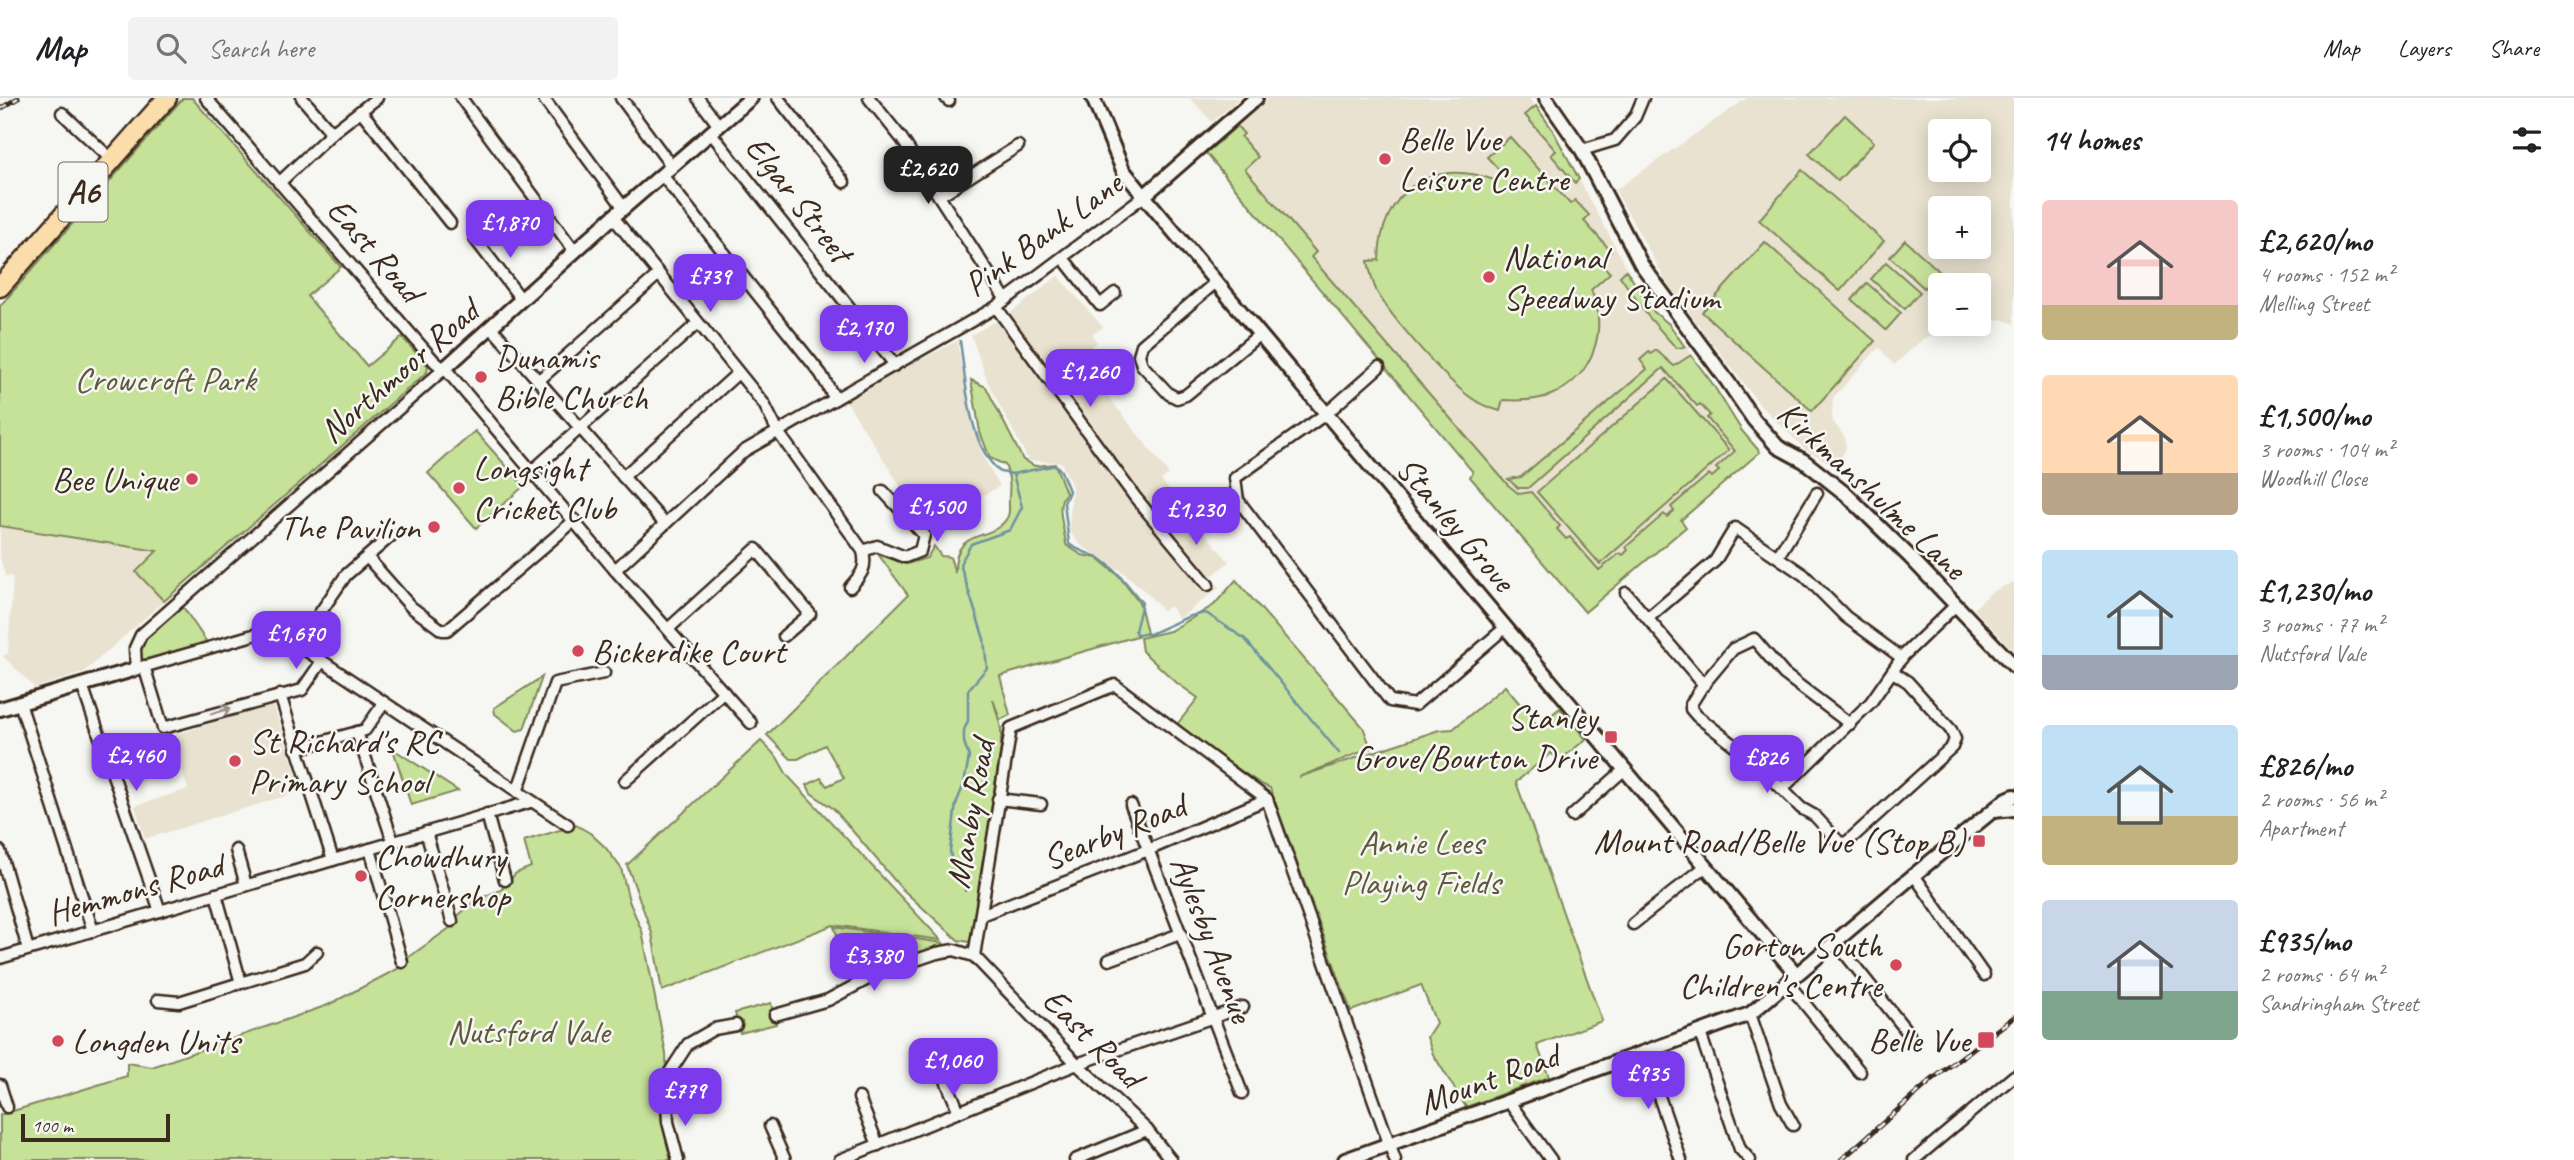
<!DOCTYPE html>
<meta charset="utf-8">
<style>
body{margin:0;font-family:Caveat,sans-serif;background:#f2f2f2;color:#202124;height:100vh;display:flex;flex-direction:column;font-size:26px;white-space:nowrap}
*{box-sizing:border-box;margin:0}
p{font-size:23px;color:#757577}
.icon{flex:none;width:38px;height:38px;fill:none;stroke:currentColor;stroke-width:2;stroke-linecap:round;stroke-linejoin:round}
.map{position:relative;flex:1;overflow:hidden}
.drawer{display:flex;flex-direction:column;background:#fff;width:560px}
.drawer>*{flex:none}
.controls{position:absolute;left:1928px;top:21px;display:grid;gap:14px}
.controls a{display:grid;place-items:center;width:63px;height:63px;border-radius:7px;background:#fff;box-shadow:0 4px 18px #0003;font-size:35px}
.scale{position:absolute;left:21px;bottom:18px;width:149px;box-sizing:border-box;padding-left:7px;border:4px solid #3b2a1e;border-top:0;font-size:19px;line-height:24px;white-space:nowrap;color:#3b2a1e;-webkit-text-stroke:5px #f6f6f2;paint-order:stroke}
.price{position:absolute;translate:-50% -60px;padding:0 16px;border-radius:14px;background:#7c3aed;color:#fff;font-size:23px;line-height:46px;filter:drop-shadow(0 2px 4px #0008)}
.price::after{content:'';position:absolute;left:50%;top:42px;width:21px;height:16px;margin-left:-10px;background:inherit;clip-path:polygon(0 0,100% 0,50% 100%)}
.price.active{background:#222;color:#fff}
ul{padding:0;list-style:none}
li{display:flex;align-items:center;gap:21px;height:175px;padding:0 28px}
li span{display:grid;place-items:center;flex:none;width:196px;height:140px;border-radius:7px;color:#555}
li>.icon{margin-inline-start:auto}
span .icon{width:84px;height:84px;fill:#fffc;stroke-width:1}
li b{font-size:30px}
h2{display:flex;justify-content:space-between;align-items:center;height:84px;padding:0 28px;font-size:30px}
header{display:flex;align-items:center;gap:42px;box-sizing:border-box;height:98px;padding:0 35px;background:#fff;border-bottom:2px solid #e0e0e0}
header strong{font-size:33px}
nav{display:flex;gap:38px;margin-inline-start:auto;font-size:24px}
.search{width:490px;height:63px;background:#f2f2f2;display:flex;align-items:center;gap:18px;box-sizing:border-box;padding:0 24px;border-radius:7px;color:#757577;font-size:26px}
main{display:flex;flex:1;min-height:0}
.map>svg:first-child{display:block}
.built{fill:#e9e2d0;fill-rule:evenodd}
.green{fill:#c6e299;stroke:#80865c;stroke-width:2}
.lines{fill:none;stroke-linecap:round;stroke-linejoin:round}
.stream{stroke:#6f929e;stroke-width:2.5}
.street-casing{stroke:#3b2a1e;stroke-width:15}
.secondary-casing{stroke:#3b2a1e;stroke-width:18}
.highway-casing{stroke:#3b2a1e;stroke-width:23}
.street{stroke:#f6f6f2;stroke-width:10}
.secondary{stroke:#f6f6f2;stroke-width:12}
.highway{stroke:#faddab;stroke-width:18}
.rail-casing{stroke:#3b2a1e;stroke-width:5}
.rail{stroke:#f6f6f2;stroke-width:2.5;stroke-dasharray:8;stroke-linecap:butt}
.oneway{stroke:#989088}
.poi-dot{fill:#d1495b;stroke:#f6f6f2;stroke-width:2.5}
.labels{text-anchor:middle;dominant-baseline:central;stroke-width:5;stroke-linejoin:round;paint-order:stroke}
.shield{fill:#f6f6f2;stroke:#73675e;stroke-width:2}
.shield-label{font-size:33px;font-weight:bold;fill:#3b2a1e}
.poi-label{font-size:35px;fill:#3b2a1e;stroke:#f6f6f2;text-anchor:start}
.street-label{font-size:35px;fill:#3b2a1e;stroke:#f6f6f2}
.park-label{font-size:35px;fill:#5e583d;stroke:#f6f6f2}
</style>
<header>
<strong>Map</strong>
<div class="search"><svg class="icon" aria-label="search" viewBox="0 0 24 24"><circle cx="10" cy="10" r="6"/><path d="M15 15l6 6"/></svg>Search here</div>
<nav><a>Map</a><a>Layers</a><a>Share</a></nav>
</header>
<main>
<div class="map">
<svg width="2014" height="1062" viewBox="0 0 2014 1062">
<rect width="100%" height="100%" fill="#f6f6f2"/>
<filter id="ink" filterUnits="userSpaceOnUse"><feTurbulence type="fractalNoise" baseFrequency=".0143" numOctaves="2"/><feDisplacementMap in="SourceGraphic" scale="14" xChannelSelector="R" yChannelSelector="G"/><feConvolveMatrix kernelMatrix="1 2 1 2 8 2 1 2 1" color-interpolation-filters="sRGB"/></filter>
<g filter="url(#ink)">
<!-- built -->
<g class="built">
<polygon points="1190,0 1240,0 1212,24"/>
<polygon points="1269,0 1529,0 1552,31 1635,185 1654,214 1669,226 1712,285 1742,333 1760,354 1681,422 1686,429 1585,514 1470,379 1473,374 1206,55"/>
<path d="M1747,0H2014V226L2001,221L1924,240L1894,267L1879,249L1833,300L1832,322L1845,340L1846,350L1840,361L1838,359L1828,364L1806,352L1760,307L1669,188L1615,92ZM1941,33H1979V72H1941ZM1941,110H1979V149H1941ZM1941,187H1979V226H1941Z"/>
<polygon points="1058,178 1103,229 1092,237 1097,244 1078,260 1169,376 1161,382 1229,464 1211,479 1219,489 1179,521 1170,508 1163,513 1147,495 1124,475 1079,446 1069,432 1072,388 1061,364 1029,363 988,285 971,237 1012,214"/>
<polygon points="957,243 971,322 984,361 1000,388 945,419 948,429 931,436 845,301"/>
<polygon points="0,428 158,453 137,474 164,503 83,575 35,590 3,558 8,555 13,479 5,478 0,459"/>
<polygon points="2014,484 2014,553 1974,511 1991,494"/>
<polygon points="273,606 302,693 145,741 135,708 188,691 171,638"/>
</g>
<!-- green -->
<g class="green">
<polygon points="183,0 192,0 341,169 307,198 367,268 402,239 428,268 427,274 164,503 136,474 157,453 0,428 0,208"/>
<polygon points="1536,8 1552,31 1579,81 1575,85 1551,57 1556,53 1525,17"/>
<polygon points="1845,17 1874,44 1838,83 1809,56"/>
<polygon points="1237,28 1244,36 1241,39 1258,59 1245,71 1316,154 1311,159 1508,387 1519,396 1531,394 1560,428 1557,431 1566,441 1570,439 1599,472 1620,455 1623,457 1628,452 1626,449 1664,416 1667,419 1674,413 1671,409 1709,376 1712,379 1719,373 1716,370 1735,353 1707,320 1710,317 1700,306 1697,308 1663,270 1528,390 1518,390 1508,381 1521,379 1647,271 1640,262 1649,254 1651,256 1656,252 1674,268 1691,257 1712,285 1742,333 1760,354 1681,422 1686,429 1585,514 1470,379 1473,374 1206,55"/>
<path d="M1510,39L1570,106L1575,102L1589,117L1584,123L1611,153L1599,163L1610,175L1591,192C1609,231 1593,280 1551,297C1536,303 1519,303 1503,302L1500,313C1489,310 1479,306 1470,299C1447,283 1391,219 1377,194C1372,184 1370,173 1368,163L1379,162C1380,95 1430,58 1494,82L1502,75L1487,59Z"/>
<polygon points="1802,72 1884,143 1840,193 1759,122"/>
<polygon points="1905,142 1939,173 1924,190 1890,159"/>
<polygon points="1765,144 1875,243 1812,313 1702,214"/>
<polygon points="1886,164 1920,194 1905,211 1871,181"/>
<polygon points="1626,172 1654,214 1669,226 1685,249 1676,250 1647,217 1620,178"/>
<polygon points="1867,185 1901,215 1886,232 1852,202"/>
<polygon points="1667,281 1729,352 1600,466 1537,394"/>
<path d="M971,282L986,289L1023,362L1035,368L1055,366L1066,395C1054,406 1065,432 1066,447L1082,457L1097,460L1119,478L1140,506L1147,535L1000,578L1010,617L1000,622L993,601L1001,630V649L970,844L958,842L901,790L834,711L811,695L807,687L821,680L827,688L844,680L825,647L798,661H791L767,637L908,497L878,456L907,466L927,460L934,448L941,458L950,459L955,475C954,427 991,446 1007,420C1011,414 1008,406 1009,399C1010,386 1010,379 1005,367L990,360L980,334Z"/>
<polygon points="475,333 524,388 476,430 428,375"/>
<polygon points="1236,482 1363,629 1371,650 1299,679 1439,632 1453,631 1505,588 1538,628 1560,610 1586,641 1559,663 1551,655 1516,684 1602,923 1537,947 1549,979 1466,1009 1433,956 1427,939 1436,925 1421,887 1351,913 1270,690 1261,686 1175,629 1198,600 1177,585 1142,553 1140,540 1170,533 1214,507"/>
<polygon points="179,503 210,549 136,571 139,542"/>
<polygon points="542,579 524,631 517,633 495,616 494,610"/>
<polygon points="761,643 777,659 787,677 941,842 833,827 662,893 652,835 627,767"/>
<polygon points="393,651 458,693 411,707"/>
<path d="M576,727L590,735L605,749L621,770L629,803L642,833L666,956C668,975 660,982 660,1000C660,1021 667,1042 671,1062H0V1017L127,978V965L152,969L328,907L403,868L402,864L451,829L452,823L477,801L501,792L516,775L531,769L524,743Z"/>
<path d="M834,829L943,845L947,851C914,856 882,861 854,881Z"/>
<polygon points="771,905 776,926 740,935 735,915"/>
</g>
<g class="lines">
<!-- stream -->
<g class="stream">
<path d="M960,243C966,283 968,347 1000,374L1013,376L1056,367L1061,373L1069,393L1064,405L1069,446C1078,453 1089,455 1099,460C1117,471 1129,489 1142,505L1135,533L1136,536H1150L1190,518L1206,515L1245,541L1339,655"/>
<polyline points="965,793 965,785 952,766 950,753 956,706 964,686 969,659 964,644 964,632 968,623 968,592 987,570 984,541 960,466 971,446 1010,432 1022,409 1013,376"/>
</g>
<!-- street casing -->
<g class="street-casing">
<g id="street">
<polyline points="206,0 435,264 448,274 615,472 751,625"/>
<polyline points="302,0 332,35"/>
<polyline points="461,0 575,154"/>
<polyline points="543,0 624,110"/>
<polyline points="621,0 672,69"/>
<polyline points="698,0 719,28"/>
<polyline points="778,0 844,84"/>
<polyline points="869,0 902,41 1006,202"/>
<polyline points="946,0 949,3"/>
<polyline points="361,13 450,125"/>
<polyline points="62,15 111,61"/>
<polyline points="711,35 895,267"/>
<polyline points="1582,52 1615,42 1635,19 1643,0"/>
<polyline points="662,77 821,276 835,301"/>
<polyline points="279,85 332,35 377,0"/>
<polyline points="939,98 1018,48"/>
<path d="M613,119L764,306L778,334L863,453C867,470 862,476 850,489"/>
<polyline points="475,141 521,201"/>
<polyline points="1063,160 1100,207 1115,195"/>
<polyline points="1216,184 1142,247 1139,257 1142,267 1169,296 1177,300 1186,297 1260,236"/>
<polyline points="996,209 1135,399 1208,487"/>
<polyline points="491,229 665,426"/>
<polyline points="1379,269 1327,315 1235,380 1238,402 1390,603 1415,607 1506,529"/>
<polyline points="444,271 141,537 135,550 136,571 274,531 568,727"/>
<polyline points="538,283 659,176"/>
<polyline points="532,373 698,225"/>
<polyline points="623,379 738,275"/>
<polyline points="863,453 877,448 905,459 920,453 924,437 883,393"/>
<polyline points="1778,458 1817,395"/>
<polyline points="367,459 411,509 442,532 447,532 575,422"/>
<polyline points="615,472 744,353 996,209 1144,98"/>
<polyline points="1626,495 1704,587"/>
<polyline points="1648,520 1715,463 1735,430 1804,477 1846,519 1902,560"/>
<polyline points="668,531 756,451 810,516 784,538"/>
<polyline points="298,547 346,477 392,437"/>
<polyline points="144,568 163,630 302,592 322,563"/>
<polyline points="82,587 160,813"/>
<polyline points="280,597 333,762"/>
<polyline points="20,605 93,833"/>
<polyline points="1850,626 1784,576 1754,541 1733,551 1703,587 1691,606 1691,611 1697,618 1752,661 1801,710 1815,718 1839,744 1846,745 1952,649 1955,641 1951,632 1908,584 1893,574"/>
<polyline points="357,634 393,744"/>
<polyline points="296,651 365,632 384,605"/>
<polyline points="625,683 724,594"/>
<polyline points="1783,690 1871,604 1903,558 1956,507"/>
<polyline points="517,694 555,585 604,575"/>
<polyline points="998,701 1041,706"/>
<polyline points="1267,701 1395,1062"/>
<polyline points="1131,707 1242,995"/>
<polyline points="487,716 505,782"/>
<polyline points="1572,718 1625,671"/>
<polyline points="426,734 452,823"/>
<polyline points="370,751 402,864"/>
<polyline points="236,752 246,787"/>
<polyline points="0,753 28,851"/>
<polyline points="1914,777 1984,877"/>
<polyline points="216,796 241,885"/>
<polyline points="981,817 1148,752 1267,701"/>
<polyline points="1633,826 1706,768"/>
<polyline points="1835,843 1909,936"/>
<polyline points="974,858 1011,630 1115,587 1267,701"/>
<polyline points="974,858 1077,966 1147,1032 1171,1062"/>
<polyline points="0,860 530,704"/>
<polyline points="1109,862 1180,836"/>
<polyline points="1787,884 1860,974"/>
<polyline points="158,902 179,904 305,865 317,854"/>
<polyline points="1750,916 1781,1006 1793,1027"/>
<polyline points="775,917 828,902 881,874 937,855 954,852 974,858"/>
<polyline points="1700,935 1740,1051 1750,1062"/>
<polyline points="1644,955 1681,1062"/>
<polyline points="938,963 959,1014"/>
<polyline points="0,987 7,1009"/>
<polyline points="859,1000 878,1047"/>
<polyline points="1509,1004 1551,1062"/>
<polyline points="770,1028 785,1062"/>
<polyline points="678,1062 668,1024 666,980 688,946 714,931 736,927"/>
<polyline points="840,1062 1077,966 1243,909"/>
<polyline points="1075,1062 1147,1032"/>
<polyline points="1914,1062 2014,978"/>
</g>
</g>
<!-- secondary casing -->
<g class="secondary-casing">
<g id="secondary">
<polyline points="1093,0 1123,72 1144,98 1796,876"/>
<polyline points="1546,0 1582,52 1641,166 1728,284 1754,322 1778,349 1804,363 1847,397 1911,460 2014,568"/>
<polyline points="1144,98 1256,0"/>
<polyline points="444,271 613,119 751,0"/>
<polyline points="0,611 136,571"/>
<polyline points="1993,713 2014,711"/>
<polyline points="1345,1062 1750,916 1914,777 2007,701 2014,698"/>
</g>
</g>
<!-- highway casing -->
<g class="highway-casing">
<polyline id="highway" points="0,189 167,0"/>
</g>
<!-- street -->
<use href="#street" class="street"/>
<!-- secondary -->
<use href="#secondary" class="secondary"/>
<!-- highway -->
<use href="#highway" class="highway"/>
<!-- rail casing -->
<g class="rail-casing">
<g id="rail">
<polyline points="0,11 18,0"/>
<polyline points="1841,1062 1933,981 2014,919"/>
</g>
</g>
<!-- rail -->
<use href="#rail" class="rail"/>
</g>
<!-- one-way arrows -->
<defs><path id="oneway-shaft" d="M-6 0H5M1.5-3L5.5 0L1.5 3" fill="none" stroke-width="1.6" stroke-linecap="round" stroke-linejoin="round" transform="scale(1.75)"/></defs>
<use class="oneway" href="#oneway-shaft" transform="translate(221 613) rotate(-16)"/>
</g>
<!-- markers -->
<g class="poi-dot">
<circle cx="1385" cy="61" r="7"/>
<circle cx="1489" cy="179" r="7"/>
<circle cx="481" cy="279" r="7"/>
<circle cx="192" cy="381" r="7"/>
<circle cx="459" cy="390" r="7"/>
<circle cx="434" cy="429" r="7"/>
<circle cx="578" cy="553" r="7"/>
<rect x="1604" y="632" width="14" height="14" rx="3.5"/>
<circle cx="235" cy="663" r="7"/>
<rect x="1972" y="736" width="14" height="14" rx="3.5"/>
<circle cx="361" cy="778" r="7"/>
<circle cx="1896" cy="867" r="7"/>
<rect x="1977" y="933" width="18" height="18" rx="3.5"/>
<circle cx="58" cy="943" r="7"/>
</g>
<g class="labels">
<!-- shield labels -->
<rect class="shield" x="58.5" y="64.5" width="49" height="59" rx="5"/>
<g class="shield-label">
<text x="83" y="94">A6</text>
</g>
<!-- poi labels -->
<g class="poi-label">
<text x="1399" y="41">Belle Vue<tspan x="1399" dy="40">Leisure Centre</tspan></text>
<text x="1503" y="159">National<tspan x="1503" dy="40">Speedway Stadium</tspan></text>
<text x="495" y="259">Dunamis<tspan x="495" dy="40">Bible Church</tspan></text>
<text x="473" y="370">Longsight<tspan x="473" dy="40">Cricket Club</tspan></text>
<text x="178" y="381" text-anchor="end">Bee Unique</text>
<text x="420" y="429" text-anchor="end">The Pavilion</text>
<text x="592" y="553">Bickerdike Court</text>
<text x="1597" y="619" text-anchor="end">Stanley<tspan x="1597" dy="40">Grove/Bourton Drive</tspan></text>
<text x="249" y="643">St Richard's RC<tspan x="249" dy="40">Primary School</tspan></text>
<text x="1965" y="743" text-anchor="end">Mount Road/Belle Vue (Stop B)</text>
<text x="375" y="758">Chowdhury<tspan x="375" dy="40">Cornershop</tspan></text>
<text x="1882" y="847" text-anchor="end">Gorton South<tspan x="1882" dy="40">Children's Centre</tspan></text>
<text x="1970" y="942" text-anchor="end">Belle Vue</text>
<text x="72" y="943">Longden Units</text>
</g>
<!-- street labels -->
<g class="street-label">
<text transform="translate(799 101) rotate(52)">Elgar Street</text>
<text transform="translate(1043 136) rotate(-36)">Pink Bank Lane</text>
<text transform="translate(375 152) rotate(49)">East Road</text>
<text transform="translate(399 273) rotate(-41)">Northmoor Road</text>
<text transform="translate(1872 392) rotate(43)">Kirkmanshulme Lane</text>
<text transform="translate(1456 426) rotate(50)">Stanley Grove</text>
<text transform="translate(970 716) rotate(-80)">Manby Road</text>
<text transform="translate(1114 734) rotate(-22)">Searby Road</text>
<text transform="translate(135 791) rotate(-16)">Hemmons Road</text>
<text transform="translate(1212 841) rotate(69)">Aylesby Avenue</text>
<text transform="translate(1093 940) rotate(45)">East Road</text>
<text transform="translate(1489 981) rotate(-20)">Mount Road</text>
</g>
<!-- park labels -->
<g class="park-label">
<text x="165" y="281">Crowcroft Park</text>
<text x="1421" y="744">Annie Lees<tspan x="1421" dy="40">Playing Fields</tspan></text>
<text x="528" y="933">Nutsford Vale</text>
</g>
</g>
</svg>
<div class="controls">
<a><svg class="icon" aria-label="locate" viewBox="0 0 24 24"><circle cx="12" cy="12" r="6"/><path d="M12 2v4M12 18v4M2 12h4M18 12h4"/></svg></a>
<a>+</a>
<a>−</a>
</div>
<div class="scale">100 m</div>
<b class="price active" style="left:928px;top:108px">£2,620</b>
<b class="price" style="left:510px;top:162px">£1,870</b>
<b class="price" style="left:710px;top:216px">£739</b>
<b class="price" style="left:864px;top:267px">£2,170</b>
<b class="price" style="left:1090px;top:311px">£1,260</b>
<b class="price" style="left:937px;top:446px">£1,500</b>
<b class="price" style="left:1196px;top:449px">£1,230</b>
<b class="price" style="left:296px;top:573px">£1,670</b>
<b class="price" style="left:136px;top:695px">£2,460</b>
<b class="price" style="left:1767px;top:697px">£826</b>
<b class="price" style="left:874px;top:895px">£3,380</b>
<b class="price" style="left:953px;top:1000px">£1,060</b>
<b class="price" style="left:1648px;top:1013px">£935</b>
<b class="price" style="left:685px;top:1030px">£779</b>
</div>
<section class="drawer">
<h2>14 homes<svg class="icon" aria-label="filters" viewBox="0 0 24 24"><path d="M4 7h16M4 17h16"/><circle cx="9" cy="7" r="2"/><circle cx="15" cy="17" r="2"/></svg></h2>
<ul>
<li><span style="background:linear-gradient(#f6c9c9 75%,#c2b280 0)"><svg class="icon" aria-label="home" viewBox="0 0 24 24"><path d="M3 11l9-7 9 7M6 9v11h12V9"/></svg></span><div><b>£2,620/mo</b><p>4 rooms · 152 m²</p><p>Melling Street</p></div></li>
<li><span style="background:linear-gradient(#ffd9b3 70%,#b9a48a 0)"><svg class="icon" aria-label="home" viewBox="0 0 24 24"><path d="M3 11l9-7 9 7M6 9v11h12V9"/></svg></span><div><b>£1,500/mo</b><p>3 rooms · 104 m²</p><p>Woodhill Close</p></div></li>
<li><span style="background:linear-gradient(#bfe0f5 75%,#9aa5b1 0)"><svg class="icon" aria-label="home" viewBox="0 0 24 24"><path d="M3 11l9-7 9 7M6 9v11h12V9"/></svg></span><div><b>£1,230/mo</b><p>3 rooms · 77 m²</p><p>Nutsford Vale</p></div></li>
<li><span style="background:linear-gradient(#bfe0f5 65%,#c2b280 0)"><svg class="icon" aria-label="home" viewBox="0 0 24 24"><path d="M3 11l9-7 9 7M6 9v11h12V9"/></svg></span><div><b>£826/mo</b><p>2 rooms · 56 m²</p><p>Apartment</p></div></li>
<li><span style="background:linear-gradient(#c9d6e8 65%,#7fa58c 0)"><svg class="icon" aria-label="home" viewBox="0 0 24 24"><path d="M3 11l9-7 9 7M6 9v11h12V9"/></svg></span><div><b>£935/mo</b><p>2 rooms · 64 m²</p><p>Sandringham Street</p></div></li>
</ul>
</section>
</main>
